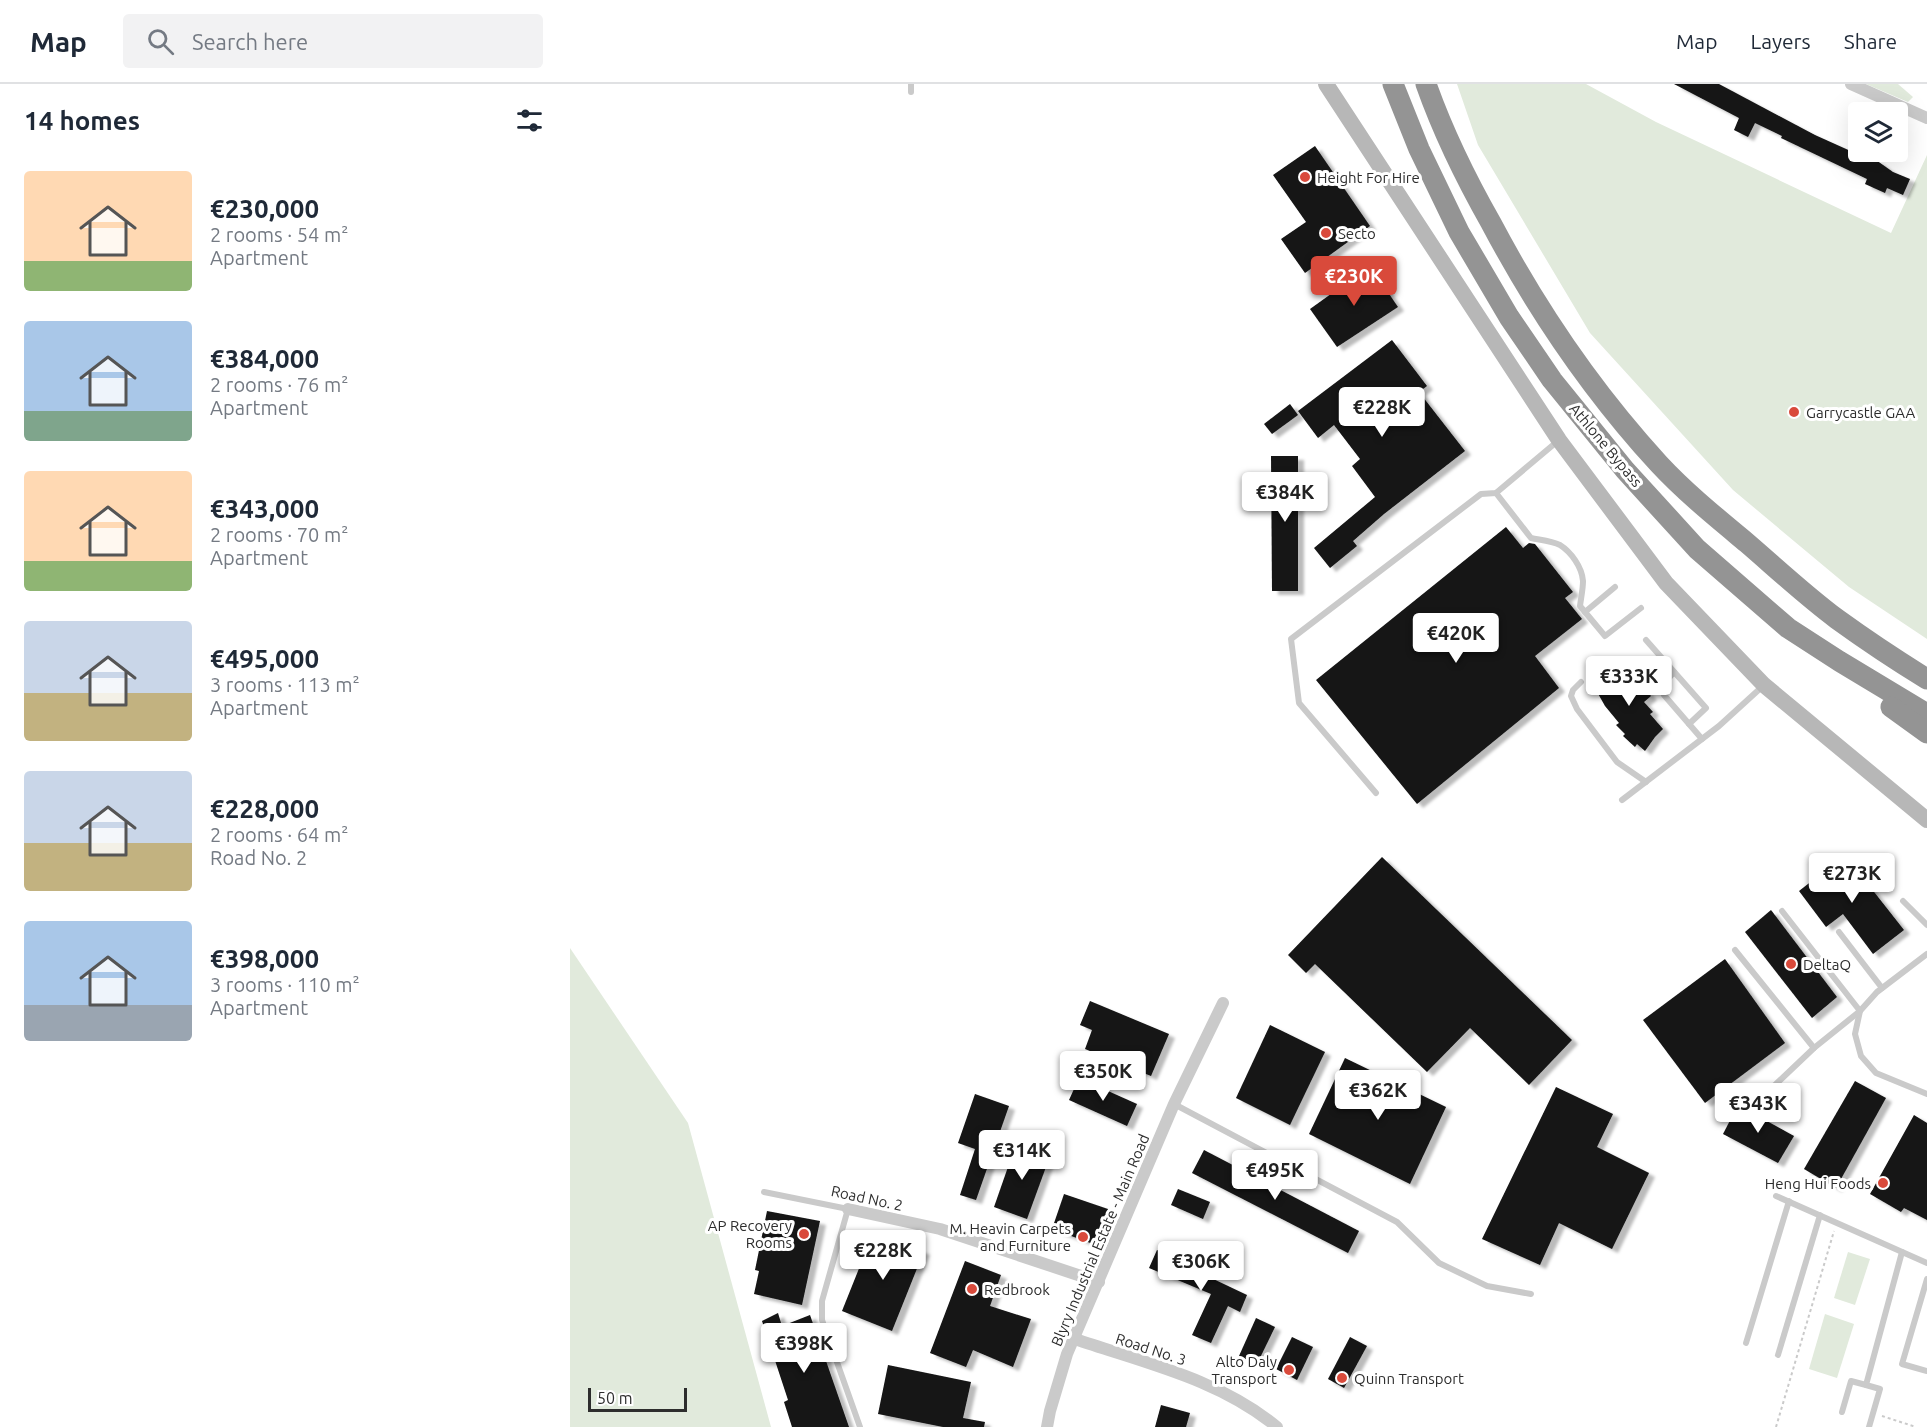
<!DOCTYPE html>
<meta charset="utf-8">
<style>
body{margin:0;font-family:Ubuntu,sans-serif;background:#f2f2f3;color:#1f2937;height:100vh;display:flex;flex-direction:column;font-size:22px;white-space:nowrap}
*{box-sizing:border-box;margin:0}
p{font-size:20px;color:#747a83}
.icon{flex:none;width:33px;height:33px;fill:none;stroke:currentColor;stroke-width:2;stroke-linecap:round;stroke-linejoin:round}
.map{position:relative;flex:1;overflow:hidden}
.side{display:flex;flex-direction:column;background:#fff;width:570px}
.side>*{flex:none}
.fabs{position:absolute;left:1278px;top:18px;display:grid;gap:12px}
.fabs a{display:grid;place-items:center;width:60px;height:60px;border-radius:6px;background:#fff;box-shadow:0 6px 24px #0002;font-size:30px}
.scale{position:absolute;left:18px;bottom:15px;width:99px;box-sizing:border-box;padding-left:6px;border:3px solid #2d2d2d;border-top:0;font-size:16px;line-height:21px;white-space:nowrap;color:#2d2d2d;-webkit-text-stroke:4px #fff;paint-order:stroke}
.price{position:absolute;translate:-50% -51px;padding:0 14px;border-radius:6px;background:#fff;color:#222;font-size:20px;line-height:39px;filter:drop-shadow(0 2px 3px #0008)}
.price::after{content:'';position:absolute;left:50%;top:36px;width:18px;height:14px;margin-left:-9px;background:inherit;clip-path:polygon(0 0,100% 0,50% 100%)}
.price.current{background:#d94a3b;color:#fff}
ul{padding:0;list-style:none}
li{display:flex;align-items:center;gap:18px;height:150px;padding:0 24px}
li span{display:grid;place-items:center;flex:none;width:168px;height:120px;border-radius:6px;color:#555}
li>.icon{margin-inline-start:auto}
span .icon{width:72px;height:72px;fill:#fffc;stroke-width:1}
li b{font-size:26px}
h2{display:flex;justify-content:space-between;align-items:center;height:72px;padding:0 24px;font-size:26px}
header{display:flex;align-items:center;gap:36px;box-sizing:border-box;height:84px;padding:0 30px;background:#fff;border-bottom:2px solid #e0e1e3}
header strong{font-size:28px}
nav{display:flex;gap:33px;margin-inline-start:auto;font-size:21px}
.search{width:420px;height:54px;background:#f2f2f3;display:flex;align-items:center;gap:15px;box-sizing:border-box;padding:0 21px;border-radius:6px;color:#747a83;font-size:22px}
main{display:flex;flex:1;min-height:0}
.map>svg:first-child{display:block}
.green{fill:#e1eadc}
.building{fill:#141414;filter:url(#shadow)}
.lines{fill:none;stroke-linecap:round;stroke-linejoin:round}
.path{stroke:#cacaca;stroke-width:2;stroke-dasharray:3 3;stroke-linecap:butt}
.lane{stroke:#cacaca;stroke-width:6}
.street{stroke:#cacaca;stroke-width:12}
.secondary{stroke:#b7b7b7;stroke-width:16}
.highway{stroke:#949494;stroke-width:21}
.poi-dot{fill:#d94a3b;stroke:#fff;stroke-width:2}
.labels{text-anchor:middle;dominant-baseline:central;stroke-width:6;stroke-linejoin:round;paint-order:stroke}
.poi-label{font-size:15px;fill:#2d2d2d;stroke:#fff;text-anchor:start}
.street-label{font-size:15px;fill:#2d2d2d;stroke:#fff}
</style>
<header>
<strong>Map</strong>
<div class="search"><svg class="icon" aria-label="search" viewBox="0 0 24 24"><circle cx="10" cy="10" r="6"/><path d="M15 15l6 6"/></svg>Search here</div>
<nav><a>Map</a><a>Layers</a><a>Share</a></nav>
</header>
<main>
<section class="side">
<h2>14 homes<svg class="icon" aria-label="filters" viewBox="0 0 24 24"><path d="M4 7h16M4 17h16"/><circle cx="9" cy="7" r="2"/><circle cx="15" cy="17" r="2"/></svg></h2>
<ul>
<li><span style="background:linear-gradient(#ffd9b3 75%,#8fb573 0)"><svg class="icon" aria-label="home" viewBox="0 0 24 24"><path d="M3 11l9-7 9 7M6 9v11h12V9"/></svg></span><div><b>€230,000</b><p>2 rooms · 54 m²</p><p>Apartment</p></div></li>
<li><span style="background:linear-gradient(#a9c7e8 75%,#7fa58c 0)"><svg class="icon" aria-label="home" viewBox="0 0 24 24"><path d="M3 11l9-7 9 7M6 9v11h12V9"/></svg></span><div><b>€384,000</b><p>2 rooms · 76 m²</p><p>Apartment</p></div></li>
<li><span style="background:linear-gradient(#ffd9b3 75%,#8fb573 0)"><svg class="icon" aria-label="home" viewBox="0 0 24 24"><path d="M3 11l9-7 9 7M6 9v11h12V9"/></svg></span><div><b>€343,000</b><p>2 rooms · 70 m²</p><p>Apartment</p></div></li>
<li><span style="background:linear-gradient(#c9d6e8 60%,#c2b280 0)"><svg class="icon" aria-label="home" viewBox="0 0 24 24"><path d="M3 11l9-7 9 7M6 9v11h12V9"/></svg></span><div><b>€495,000</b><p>3 rooms · 113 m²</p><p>Apartment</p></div></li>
<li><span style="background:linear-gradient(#c9d6e8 60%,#c2b280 0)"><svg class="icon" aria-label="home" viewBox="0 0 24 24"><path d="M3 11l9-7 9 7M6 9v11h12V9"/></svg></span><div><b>€228,000</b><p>2 rooms · 64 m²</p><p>Road No. 2</p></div></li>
<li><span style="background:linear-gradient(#a9c7e8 70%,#9aa5b1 0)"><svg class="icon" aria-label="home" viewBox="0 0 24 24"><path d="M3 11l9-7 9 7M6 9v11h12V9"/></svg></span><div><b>€398,000</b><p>3 rooms · 110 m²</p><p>Apartment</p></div></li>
</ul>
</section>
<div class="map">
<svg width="1357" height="1343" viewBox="0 0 1357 1343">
<defs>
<filter id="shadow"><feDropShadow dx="6" dy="4" stdDeviation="1.5" flood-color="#0004"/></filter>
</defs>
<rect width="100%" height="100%" fill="#fff"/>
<!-- green -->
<g class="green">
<polygon points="887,0 1016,0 1086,38 1321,149 1357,71 1357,555 1279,503 1163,406 1020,249 908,61"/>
<polygon points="1296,0 1328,0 1343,13 1338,18"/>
<polygon points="0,864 118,1039 201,1343 0,1343"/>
<polygon points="1278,1168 1300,1175 1285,1221 1264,1214"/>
<polygon points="1255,1230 1284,1240 1267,1294 1239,1285"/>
</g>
<!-- building -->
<g class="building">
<polygon points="1104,0 1149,0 1245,51 1305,78 1306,76 1323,88 1340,95 1333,111 1317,104 1315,109 1295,100 1297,95 1211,54 1212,52 1185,39 1178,53 1164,46 1169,34"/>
<polygon points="745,62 800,142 735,189 711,155 736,138 703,91"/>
<polygon points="800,182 828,223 767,263 740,225"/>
<polygon points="822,256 857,302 849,308 895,367 814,430 783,457 787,462 760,484 744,464 805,413 782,382 790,375 764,341 748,354 728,327"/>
<polygon points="720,320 728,331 702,350 694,340"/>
<polygon points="701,372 728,372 728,507 702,507"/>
<polygon points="936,443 953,464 959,459 965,460 1003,508 995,514 1012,535 965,572 989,604 847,720 746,596"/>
<polygon points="1057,581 1081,612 1074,618 1083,628 1080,630 1093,645 1085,653 1075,667 1067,660 1065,663 1053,652 1055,650 1046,641 1049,639 1035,622 1022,599 1039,592 1041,594"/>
<polygon points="1275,771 1334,846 1303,870 1273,830 1256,843 1229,807"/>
<polygon points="812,773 1002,956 959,1001 900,944 857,988 745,880 736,889 718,871"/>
<polygon points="1201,826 1267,913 1242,934 1175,848"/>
<polygon points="1155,875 1215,959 1135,1019 1073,936"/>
<polygon points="520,917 599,950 581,992 515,965 522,946 510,941"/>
<polygon points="700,941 755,968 720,1041 666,1014"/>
<polygon points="775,974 876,1023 840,1100 739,1050"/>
<polygon points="509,994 567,1020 557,1042 499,1016"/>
<polygon points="1285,997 1316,1014 1266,1104 1234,1085"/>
<polygon points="986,1003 1043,1030 1027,1063 1079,1089 1042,1165 989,1139 970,1181 912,1155"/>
<polygon points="405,1010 439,1022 406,1116 390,1111 405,1065 388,1059"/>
<polygon points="1168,1021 1224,1052 1208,1079 1153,1050"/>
<polygon points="1344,1031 1357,1039 1357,1136 1334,1124 1331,1128 1300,1110"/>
<polygon points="446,1060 480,1072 457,1135 424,1123"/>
<polygon points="634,1066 789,1147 778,1169 622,1089"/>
<polygon points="608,1105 640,1118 633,1135 601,1121"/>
<polygon points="494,1110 538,1125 526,1161 482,1145"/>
<polygon points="197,1127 250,1137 232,1221 184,1210 189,1187 185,1186"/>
<polygon points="304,1147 354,1167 322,1247 272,1227"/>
<polygon points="587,1166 639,1188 637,1192 677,1211 670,1228 658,1222 641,1259 622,1251 641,1210 579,1184"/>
<polygon points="395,1177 431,1191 420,1222 461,1235 443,1283 403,1266 396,1283 360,1269"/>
<polygon points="208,1229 212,1242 240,1231 279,1343 222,1343 214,1318 218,1316 192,1237"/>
<polygon points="686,1234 705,1243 687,1280 669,1272"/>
<polygon points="722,1253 743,1263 727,1296 706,1285"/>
<polygon points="780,1253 797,1262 774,1304 758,1295"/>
<polygon points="318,1281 401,1298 393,1334 415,1338 414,1343 373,1343 308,1330"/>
<polygon points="591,1321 620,1329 616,1343 585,1343"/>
</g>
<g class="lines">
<!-- path -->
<g class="path">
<polyline points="1312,1332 1346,1343"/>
<polyline points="1206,1343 1264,1147"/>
</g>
<!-- lane -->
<g class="lane">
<polyline points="341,0 341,8"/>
<path d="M926,409L961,454C970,456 981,457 990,461C1001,468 1012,483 1013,497C1013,505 1011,514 1010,522L1035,552L1071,524"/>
<polyline points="1015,528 1045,503"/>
<polyline points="1076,556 1136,624 1119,640"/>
<polyline points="1104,588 1091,603 1094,611 1132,655"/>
<polyline points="1011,598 1003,606 1001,612 1007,625 1047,678 1076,698"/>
<polyline points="806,709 729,619 721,555 911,410 926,409 989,356"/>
<polyline points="1052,716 1149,642 1194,601"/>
<polyline points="1333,817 1357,841"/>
<polyline points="1269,848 1312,904"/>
<polyline points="1165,866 1244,964"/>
<polyline points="1357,870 1307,908 1290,927 1285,950 1291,972 1306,989 1357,1010"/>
<polyline points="1188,1014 1206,1000 1244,964 1290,927 1212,827"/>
<polyline points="604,1020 827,1138 869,1179 917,1202 961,1210"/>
<polyline points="194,1108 278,1125 252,1217 252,1236 290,1343"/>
<polyline points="1206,1112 1357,1179"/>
<polyline points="1357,1195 1332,1280 1357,1287"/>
<polyline points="1176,1259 1219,1117"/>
<polyline points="1208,1271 1250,1131"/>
<polyline points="1272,1328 1281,1297 1296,1301"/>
<polyline points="1299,1343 1310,1305 1296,1301 1332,1168"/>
</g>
<!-- street -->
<g class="street">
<polyline points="1281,0 1357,34"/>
<polyline points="278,1125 370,1145 529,1198"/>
<path d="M505,1255C575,1279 649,1295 707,1343"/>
<polyline points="477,1343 480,1327 497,1270 604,1020 653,919"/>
</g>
<!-- secondary -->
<polyline class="secondary" points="756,0 989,356 1096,499 1194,601 1357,736"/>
<!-- highway -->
<g class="highway">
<polyline points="823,0 849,65 889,148 939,233 982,296 1055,386 1127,465 1218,544 1269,577 1357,630"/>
<path d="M856,0C873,48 896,95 921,139C967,226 1023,308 1089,380C1116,409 1147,434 1177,459C1206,484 1236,512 1267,535C1296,556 1326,576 1357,595"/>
<polyline points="1321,623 1357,649"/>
</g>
</g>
<!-- markers -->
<g class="poi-dot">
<circle cx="735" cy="93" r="6"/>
<circle cx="756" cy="149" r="6"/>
<circle cx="1224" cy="328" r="6"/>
<circle cx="1221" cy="880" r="6"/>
<circle cx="1313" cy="1099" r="6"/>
<circle cx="234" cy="1150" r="6"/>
<circle cx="513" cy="1153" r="6"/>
<circle cx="402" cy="1205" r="6"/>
<circle cx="719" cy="1286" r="6"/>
<circle cx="772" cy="1294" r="6"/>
</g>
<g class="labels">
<!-- poi labels -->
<g class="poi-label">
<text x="747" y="93">Height For Hire</text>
<text x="768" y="149">Secto</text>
<text x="1236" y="328">Garrycastle GAA</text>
<text x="1233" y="880">DeltaQ</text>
<text x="1301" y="1099" text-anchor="end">Heng Hui Foods</text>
<text x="222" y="1141" text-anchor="end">AP Recovery<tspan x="222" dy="17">Rooms</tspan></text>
<text x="501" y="1144" text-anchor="end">M. Heavin Carpets<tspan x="501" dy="17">and Furniture</tspan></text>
<text x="414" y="1205">Redbrook</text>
<text x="707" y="1277" text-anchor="end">Alto Daly<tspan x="707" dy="17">Transport</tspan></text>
<text x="784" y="1294">Quinn Transport</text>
</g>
<!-- street labels -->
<g class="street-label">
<text transform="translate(1036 361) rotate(50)">Athlone Bypass</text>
<text transform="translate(297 1114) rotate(12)">Road No. 2</text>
<text transform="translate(530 1156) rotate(-67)">Blyry Industrial Estate - Main Road</text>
<text transform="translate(581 1265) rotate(18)">Road No. 3</text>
</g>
</g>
</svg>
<div class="fabs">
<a><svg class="icon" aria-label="layers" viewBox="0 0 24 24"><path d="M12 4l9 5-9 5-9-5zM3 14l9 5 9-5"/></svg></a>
</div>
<div class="scale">50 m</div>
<b class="price current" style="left:784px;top:223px">€230K</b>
<b class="price" style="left:812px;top:354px">€228K</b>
<b class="price" style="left:715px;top:439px">€384K</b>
<b class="price" style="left:886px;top:580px">€420K</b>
<b class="price" style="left:1059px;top:623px">€333K</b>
<b class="price" style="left:1282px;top:820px">€273K</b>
<b class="price" style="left:533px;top:1018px">€350K</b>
<b class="price" style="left:808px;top:1037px">€362K</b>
<b class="price" style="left:1188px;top:1050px">€343K</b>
<b class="price" style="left:452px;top:1097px">€314K</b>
<b class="price" style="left:705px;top:1117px">€495K</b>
<b class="price" style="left:313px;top:1197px">€228K</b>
<b class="price" style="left:631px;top:1208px">€306K</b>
<b class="price" style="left:234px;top:1290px">€398K</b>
</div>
</main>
